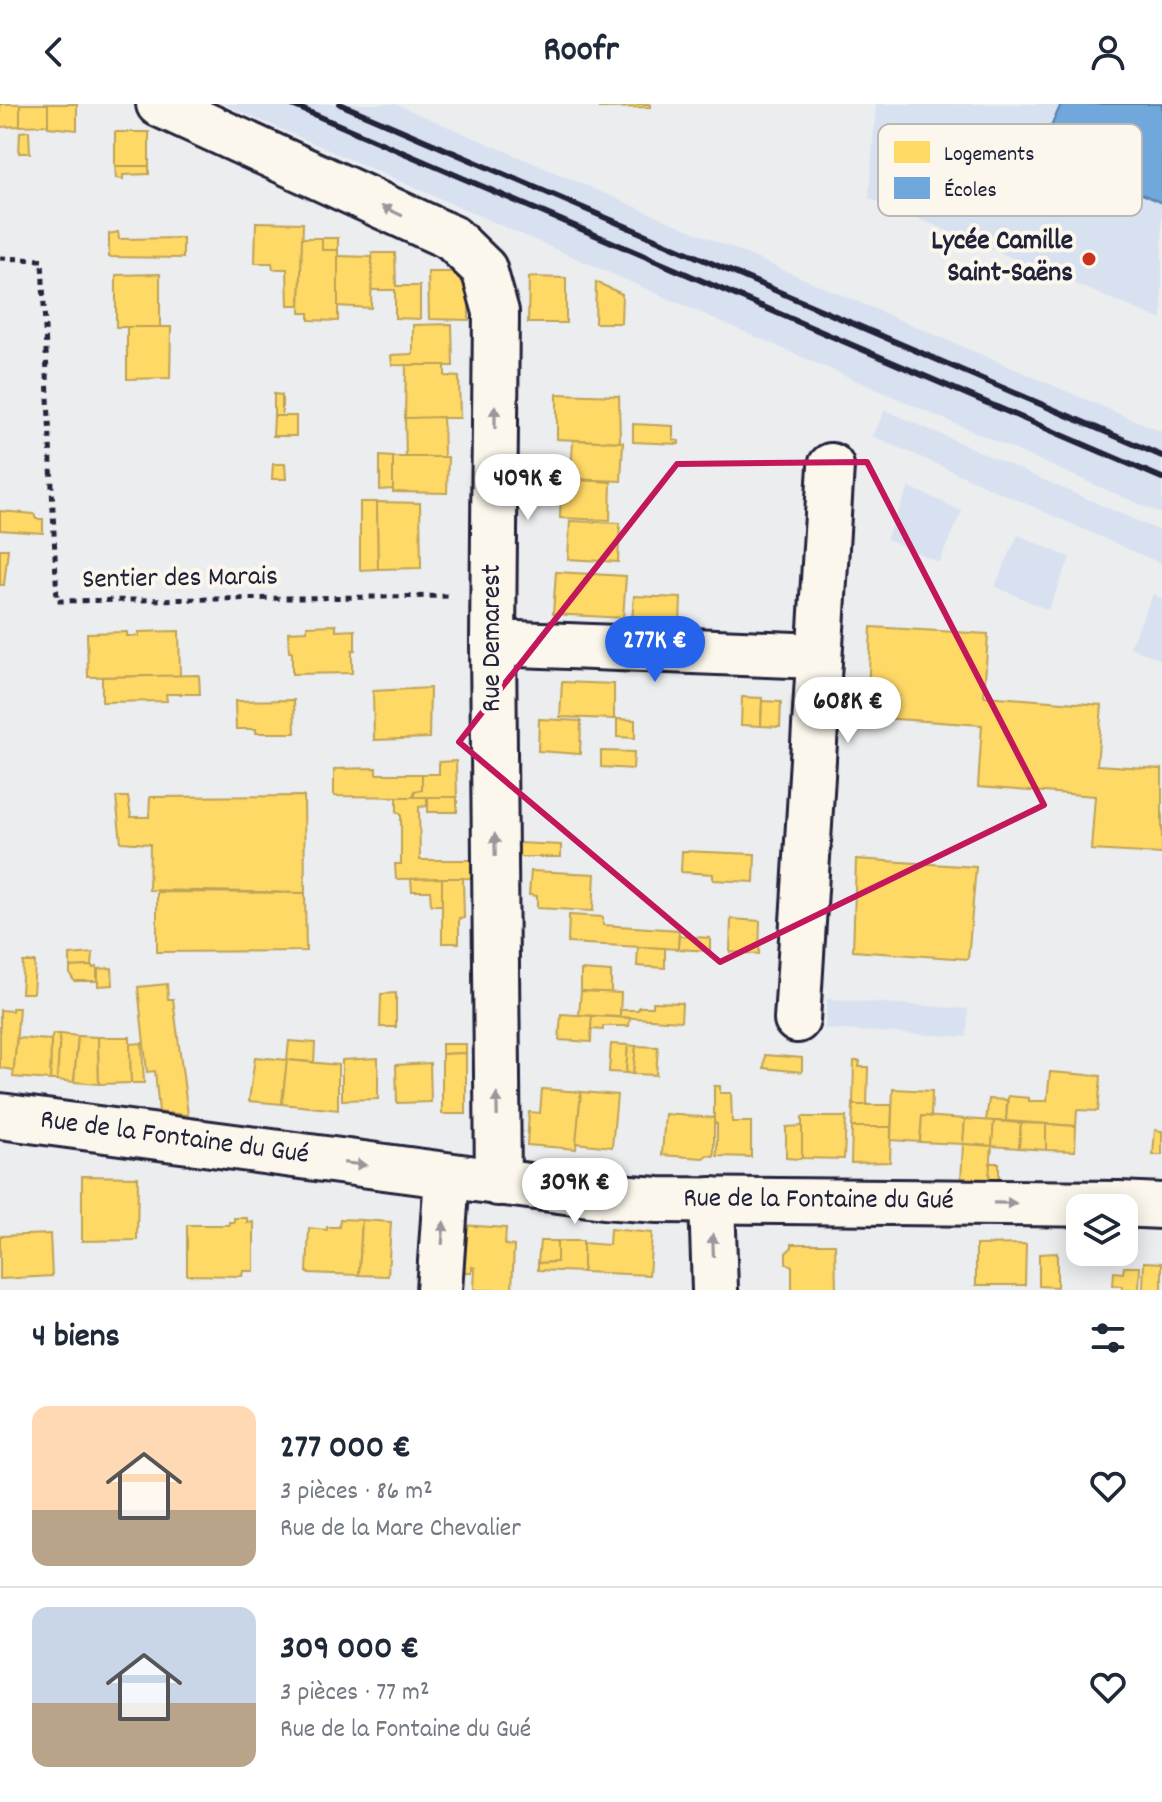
<!DOCTYPE html>
<html lang="fr">
<meta charset="utf-8">
<style>
body{margin:0;font-family:Dekko,sans-serif;background:#f2f2f3;color:#1f2937;height:100vh;display:flex;flex-direction:column;font-size:30px;white-space:nowrap}
*{box-sizing:border-box;margin:0}
p{font-size:26px;color:#747a83}
.icon{flex:none;width:44px;height:44px;fill:none;stroke:currentColor;stroke-width:2;stroke-linecap:round;stroke-linejoin:round}
.map{position:relative;height:1186px;overflow:hidden}
.details{display:flex;flex-direction:column;background:#fff;flex:1}
.details>*{flex:none}
.fabs{position:absolute;left:1066px;top:1090px;display:grid;gap:16px}
.fabs a{display:grid;place-items:center;width:72px;height:72px;border-radius:16px;background:#fff;box-shadow:0 4px 20px #0003;font-size:40px}
.price{position:absolute;translate:-50% -68px;padding:0 18px;border-radius:28px;background:#fff;color:#222;font-size:26px;line-height:52px;filter:drop-shadow(0 2px 4px #0008)}
.price::after{content:'';position:absolute;left:50%;top:48px;width:24px;height:18px;margin-left:-12px;background:inherit;clip-path:polygon(0 0,100% 0,50% 100%)}
.price.on{background:#2563eb;color:#fff}
ul{padding:0;list-style:none}
li{display:flex;align-items:center;gap:24px;height:200px;padding:0 32px}
li+li{border-top:2px solid #e0e1e3}
li span{display:grid;place-items:center;flex:none;width:224px;height:160px;border-radius:16px;color:#555}
li>.icon{margin-inline-start:auto}
span .icon{width:96px;height:96px;fill:#fffc;stroke-width:1}
li b{font-size:34px}
h2{display:flex;justify-content:space-between;align-items:center;height:96px;padding:0 32px;font-size:34px}
header{display:flex;justify-content:space-between;align-items:center;height:104px;padding:0 32px;background:#fff;font-size:36px;font-weight:800}
.map>svg:first-child{display:block}
.built{fill:#d8e1f0}
.homes{fill:#ffd966;stroke:#bda259;stroke-width:2}
.schools{fill:#6fa8dc;stroke:#5880ac;stroke-width:2}
.lines{fill:none;stroke-linecap:round;stroke-linejoin:round}
.minor-casing{stroke:#22223b;stroke-width:50}
.path{stroke:#22223b;stroke-width:5;stroke-dasharray:6 6;stroke-linecap:butt}
.minor{stroke:#fbf7ec;stroke-width:44}
.rail{stroke:#22223b;stroke-width:6}
.oneway{fill:#99979c}
.marked{fill:none;stroke:#c2185b;stroke-width:6;stroke-linejoin:round}
.poi-dot{fill:#c8321e;stroke:#fbf7ec;stroke-width:3}
.labels{text-anchor:middle;dominant-baseline:central;stroke-width:8;stroke-linejoin:round;paint-order:stroke}
.poi-label{font-size:28px;font-weight:bold;fill:#22223b;stroke:#fbf7ec;text-anchor:end}
.street-label{font-size:28px;fill:#22223b;stroke:#fbf7ec}
.key{fill:#fbf7ec;stroke:#bab7b7;stroke-width:2}
.key-label{font-size:22px;fill:#22223b}
</style>
<header><svg class="icon" aria-label="back" viewBox="0 0 24 24"><path d="M15 5l-7 7 7 7"/></svg>Roofr<svg class="icon" aria-label="person" viewBox="0 0 24 24"><circle cx="12" cy="8" r="4"/><path d="M4 21q1-7 8-7t8 7"/></svg></header>
<div class="map">
<svg width="1162" height="1186" viewBox="0 0 1162 1186">
<rect width="100%" height="100%" fill="#ebedee"/>
<filter id="ink" filterUnits="userSpaceOnUse"><feTurbulence type="fractalNoise" baseFrequency=".0125" numOctaves="2"/><feDisplacementMap in="SourceGraphic" scale="16" xChannelSelector="R" yChannelSelector="G"/><feConvolveMatrix kernelMatrix="1 2 1 2 8 2 1 2 1" color-interpolation-filters="sRGB"/></filter>
<g filter="url(#ink)">
<!-- built -->
<g class="built">
<polygon points="223,0 395,0 1162,328 1162,410"/>
<polygon points="876,0 1162,0 1162,216 869,94"/>
<polygon points="885,306 1162,428 1162,460 873,332"/>
<polygon points="909,383 962,407 939,458 886,435"/>
<polygon points="1018,431 1070,454 1048,506 995,482"/>
<polygon points="1153,490 1162,494 1162,556 1130,543"/>
<polygon points="827,895 968,905 967,933 825,925"/>
</g>
<!-- homes -->
<g class="homes">
<polygon points="0,0 20,0 20,22 0,23"/>
<polygon points="20,0 48,0 48,21 20,22"/>
<polygon points="48,0 77,0 77,26 48,23"/>
<polygon points="599,0 650,0 650,3 599,4"/>
<polygon points="29,27 30,49 19,49 20,28"/>
<rect x="115" y="28" width="34" height="34"/>
<polygon points="115,62 149,62 149,70 123,71 123,75 116,74"/>
<polygon points="256,118 303,119 300,201 288,201 287,165 273,165 272,159 255,159"/>
<polygon points="118,128 119,135 183,134 183,154 109,153 109,130"/>
<polygon points="302,134 322,134 322,146 338,146 338,217 309,216 309,209 300,209"/>
<rect x="322" y="134" width="16" height="12"/>
<polygon points="372,149 395,149 396,182 420,182 420,215 395,214 395,186 371,186"/>
<polygon points="338,152 372,153 371,204 338,202"/>
<polygon points="428,168 459,168 469,183 469,216 429,215"/>
<polygon points="160,170 160,223 116,223 116,171"/>
<polygon points="529,173 566,174 566,219 528,219"/>
<polygon points="596,178 622,190 621,219 595,219"/>
<polygon points="452,220 453,262 392,261 391,251 413,250 413,221"/>
<polygon points="127,223 171,223 170,274 127,275"/>
<polygon points="406,261 445,261 445,272 459,273 460,314 405,314"/>
<polygon points="274,290 282,291 282,312 274,312"/>
<polygon points="557,290 619,292 620,338 557,335"/>
<polygon points="274,312 296,312 296,332 273,332"/>
<polygon points="443,313 444,354 406,353 405,314"/>
<polygon points="633,320 673,322 673,336 679,337 679,340 633,338"/>
<polygon points="573,336 623,338 621,377 571,375"/>
<polygon points="380,352 393,353 393,385 380,386"/>
<polygon points="393,353 448,353 447,389 393,388"/>
<polygon points="273,360 285,360 286,375 272,375"/>
<polygon points="561,375 611,378 610,416 560,414"/>
<polygon points="360,398 377,398 378,465 360,466"/>
<polygon points="377,398 420,399 421,464 378,465"/>
<polygon points="0,407 34,410 36,415 43,415 43,429 0,426"/>
<polygon points="570,417 620,419 618,458 568,455"/>
<polygon points="0,445 8,445 4,481 0,481"/>
<polygon points="556,468 626,472 623,514 553,510"/>
<polygon points="634,492 681,494 680,520 632,517"/>
<polygon points="336,521 336,527 355,526 355,546 352,546 352,569 292,570 292,548 289,548 288,528 307,527 307,522"/>
<polygon points="871,523 988,530 984,592 1102,601 1097,661 1162,665 1162,750 1091,746 1095,692 978,683 982,621 867,613"/>
<polygon points="179,527 180,572 88,573 87,529 127,528 127,532 139,532 139,528"/>
<polygon points="199,571 200,590 166,590 167,597 102,598 102,573"/>
<polygon points="562,578 614,580 614,615 560,613"/>
<polygon points="430,584 429,634 374,636 373,587"/>
<polygon points="742,593 762,594 761,622 741,621"/>
<polygon points="294,596 295,629 256,629 256,625 236,625 235,597"/>
<polygon points="762,597 781,598 780,623 761,622"/>
<polygon points="539,615 581,617 580,650 538,647"/>
<polygon points="617,615 635,616 635,634 617,633"/>
<polygon points="601,647 634,648 633,665 601,663"/>
<polygon points="456,657 457,693 414,693 414,687 422,686 422,670 439,670 439,658"/>
<polygon points="376,664 376,670 422,670 422,686 414,687 414,693 334,692 334,665"/>
<polygon points="304,692 305,789 149,786 150,740 121,738 116,693 128,693 131,713 149,713 150,693"/>
<polygon points="397,693 427,693 427,702 419,703 420,756 474,756 474,774 396,775 395,760 401,760 401,710 397,708"/>
<rect x="428" y="693" width="29" height="15"/>
<polygon points="517,739 561,741 561,753 517,753"/>
<polygon points="682,747 755,750 754,778 713,776 713,770 681,768"/>
<polygon points="856,755 976,763 968,855 853,847"/>
<polygon points="531,767 595,770 593,807 537,804 537,792 529,791"/>
<polygon points="442,774 442,801 431,801 430,787 412,787 411,775"/>
<polygon points="442,774 463,774 464,814 459,814 459,839 442,839"/>
<polygon points="157,788 305,789 306,847 157,848"/>
<polygon points="569,811 603,813 603,821 679,826 678,845 568,839"/>
<polygon points="731,815 760,817 759,850 730,848"/>
<polygon points="679,832 710,834 710,847 678,845"/>
<polygon points="638,843 665,844 665,864 637,862"/>
<polygon points="93,849 92,862 70,863 70,851"/>
<polygon points="23,858 35,858 33,889 21,889"/>
<polygon points="92,862 93,864 97,863 97,877 74,877 70,870 70,863"/>
<polygon points="112,864 113,881 98,882 98,865"/>
<polygon points="581,866 611,868 611,889 581,887"/>
<polygon points="167,880 168,895 173,895 188,1011 159,1008 155,967 147,968 138,883"/>
<polygon points="581,887 621,889 620,913 579,911"/>
<polygon points="396,889 396,923 380,923 381,890"/>
<polygon points="653,898 682,899 681,917 620,913 620,906 638,906 639,903 653,903"/>
<polygon points="12,904 19,904 14,966 0,964 0,906 12,907"/>
<polygon points="561,910 592,912 591,938 559,936"/>
<polygon points="592,912 630,914 629,922 603,922 603,926 591,925"/>
<polygon points="53,930 60,930 57,976 50,976 51,936"/>
<polygon points="60,930 78,932 74,978 57,976"/>
<polygon points="78,932 98,933 99,980 74,978"/>
<polygon points="98,933 130,933 131,979 99,980"/>
<polygon points="17,934 51,936 50,976 13,973"/>
<polygon points="289,937 315,939 314,958 287,956"/>
<polygon points="142,939 144,979 131,979 130,940"/>
<polygon points="442,940 466,940 466,949 442,950"/>
<polygon points="611,940 628,941 626,969 609,968"/>
<polygon points="628,941 636,942 633,970 626,969"/>
<polygon points="636,942 658,943 656,971 633,970"/>
<polygon points="466,949 466,1010 442,1010 442,950"/>
<polygon points="765,951 802,954 802,968 764,964"/>
<polygon points="255,953 287,956 282,1000 249,997"/>
<polygon points="378,954 378,995 342,996 342,956"/>
<polygon points="287,956 338,961 338,1006 282,1000"/>
<polygon points="854,957 860,957 859,963 868,963 867,1001 853,1001"/>
<polygon points="430,959 431,998 397,999 396,961"/>
<polygon points="1050,968 1101,972 1098,1007 1077,1006 1076,1022 1006,1017 1008,992 1029,994 1029,997 1047,997"/>
<polygon points="714,982 720,982 720,989 731,989 732,1018 751,1018 751,1053 717,1052 717,1020 714,1018"/>
<polygon points="542,985 581,988 576,1045 527,1041 529,1008 540,1009"/>
<polygon points="893,985 932,987 931,1013 922,1012 920,1038 891,1036"/>
<polygon points="581,988 617,991 612,1043 576,1039"/>
<polygon points="989,995 1007,996 1006,1017 986,1017"/>
<polygon points="853,1001 892,1001 891,1023 852,1023"/>
<polygon points="665,1010 714,1014 714,1052 707,1051 703,1054 662,1051"/>
<polygon points="922,1012 965,1015 963,1040 920,1038"/>
<polygon points="802,1013 846,1013 844,1055 802,1054"/>
<polygon points="965,1015 994,1017 992,1042 963,1040"/>
<polygon points="994,1017 1021,1019 1019,1044 992,1042"/>
<polygon points="1021,1019 1046,1020 1046,1046 1019,1044"/>
<polygon points="1046,1020 1076,1022 1075,1047 1046,1046"/>
<polygon points="802,1022 802,1054 800,1055 786,1054 786,1023"/>
<polygon points="852,1023 891,1023 890,1058 851,1059"/>
<polygon points="1155,1026 1162,1027 1162,1051 1153,1051"/>
<polygon points="963,1040 992,1042 989,1078 961,1077"/>
<polygon points="990,1059 999,1059 999,1077 989,1078"/>
<polygon points="82,1072 138,1073 137,1136 82,1137"/>
<polygon points="234,1114 247,1114 247,1119 254,1118 254,1167 243,1167 242,1172 187,1171 187,1121 229,1121 229,1118 234,1118"/>
<polygon points="340,1115 362,1116 359,1171 307,1169 309,1124 327,1126 327,1123 339,1123"/>
<polygon points="362,1116 391,1118 388,1172 359,1171"/>
<polygon points="461,1121 506,1124 505,1141 514,1142 512,1186 474,1186 475,1164 472,1163 472,1168 459,1168"/>
<polygon points="610,1125 652,1129 649,1171 583,1168 583,1139 609,1141"/>
<polygon points="50,1130 52,1172 0,1175 0,1132"/>
<polygon points="540,1137 557,1137 557,1158 538,1159"/>
<polygon points="557,1137 583,1137 583,1168 538,1166 538,1159 557,1158"/>
<polygon points="792,1140 835,1140 836,1186 792,1186 792,1162 786,1159 786,1149 792,1143"/>
<polygon points="1026,1140 1025,1181 976,1181 976,1141"/>
<polygon points="1057,1149 1057,1183 1039,1182 1039,1150"/>
<polygon points="1144,1158 1162,1159 1162,1186 1143,1186"/>
<polygon points="1124,1163 1140,1163 1139,1186 1122,1186 1122,1182 1113,1181 1114,1168 1123,1169"/>
</g>
<!-- schools -->
<polygon class="schools" points="1061,0 1162,0 1162,99 1097,70 1112,37 1101,33 1096,46 1072,36 1063,55 1041,45"/>
<g class="lines">
<!-- minor casing -->
<g class="minor-casing">
<g id="minor">
<polyline points="159,0 452,134 484,165 496,208 493,539 498,1079"/>
<polyline points="493,539 819,552"/>
<polyline points="797,916 831,362"/>
<path id="s1" d="M0,1012L604,1092L658,1096L1119,1100L1162,1102"/>
<polyline points="712,1096 715,1186"/>
<polyline points="439,1186 447,1072"/>
</g>
</g>
<!-- path -->
<polyline class="path" points="0,154 42,156 57,497 453,492"/>
<!-- minor -->
<use href="#minor" class="minor"/>
<!-- rail -->
<g class="rail">
<polyline points="290,0 1162,374"/>
<polyline points="340,0 1162,352"/>
</g>
</g>
<!-- one-way arrows -->
<defs><path id="oneway-solid" d="M-6-.8H1V-3.2L6.5 0L1 3.2V.8H-6Z" transform="scale(2)"/></defs>
<g class="oneway">
<use href="#oneway-solid" transform="translate(392 107) rotate(-155)"/>
<use href="#oneway-solid" transform="translate(495 313) rotate(-90)"/>
<use href="#oneway-solid" transform="translate(495 741) rotate(-91)"/>
<use href="#oneway-solid" transform="translate(497 1001) rotate(-91)"/>
<use href="#oneway-solid" transform="translate(355 1060) rotate(7)"/>
<use href="#oneway-solid" transform="translate(1005 1099) rotate(1)"/>
<use href="#oneway-solid" transform="translate(443 1129) rotate(-86)"/>
<use href="#oneway-solid" transform="translate(713 1141) rotate(-92)"/>
</g>
</g>
<!-- marked area -->
<path class="marked" d="M867,358L1044,701L720,858L459,638L677,360Z"/>
<!-- markers -->
<circle class="poi-dot" cx="1089" cy="155" r="8"/>
<g class="labels">
<!-- poi labels -->
<g class="poi-label">
<text x="1073" y="139">Lycée Camille<tspan x="1073" dy="32">Saint-Saëns</tspan></text>
</g>
<!-- street labels -->
<g class="street-label">
<text transform="translate(180 476) rotate(-1)">Sentier des Marais</text>
<text transform="translate(494 534) rotate(-90)">Rue Demarest</text>
<text stroke="none"><textPath href="#s1" startOffset="176">Rue de la Fontaine du Gué</textPath></text>
<text stroke="none"><textPath href="#s1" startOffset="824">Rue de la Fontaine du Gué</textPath></text>
</g>
</g>
<!-- legend -->
<rect x="878" y="20" width="264" height="92" rx="12" class="key"/>
<rect x="894" y="37" width="36" height="22" fill="#ffd966"/>
<rect x="894" y="73" width="36" height="22" fill="#6fa8dc"/>
<g class="key-label">
<text x="944" y="56">Logements</text>
<text x="944" y="92">Écoles</text>
</g>
</svg>
<div class="fabs">
<a><svg class="icon" aria-label="layers" viewBox="0 0 24 24"><path d="M12 4l9 5-9 5-9-5zM3 14l9 5 9-5"/></svg></a>
</div>
<b class="price" style="left:528px;top:418px">409K €</b>
<b class="price on" style="left:655px;top:580px">277K €</b>
<b class="price" style="left:848px;top:641px">608K €</b>
<b class="price" style="left:575px;top:1122px">309K €</b>
</div>
<section class="details">
<h2>4 biens<svg class="icon" aria-label="filters" viewBox="0 0 24 24"><path d="M4 7h16M4 17h16"/><circle cx="9" cy="7" r="2"/><circle cx="15" cy="17" r="2"/></svg></h2>
<ul>
<li><span style="background:linear-gradient(#ffd9b3 65%,#b9a48a 0)"><svg class="icon" aria-label="home" viewBox="0 0 24 24"><path d="M3 11l9-7 9 7M6 9v11h12V9"/></svg></span><div><b>277 000 €</b><p>3 pièces · 86 m²</p><p>Rue de la Mare Chevalier</p></div><svg class="icon" aria-label="heart" viewBox="0 0 24 24"><path d="M12 20l-8-8c-3-5 5-10 8-4 3-6 11-1 8 4z"/></svg></li>
<li><span style="background:linear-gradient(#c9d6e8 60%,#b9a48a 0)"><svg class="icon" aria-label="home" viewBox="0 0 24 24"><path d="M3 11l9-7 9 7M6 9v11h12V9"/></svg></span><div><b>309 000 €</b><p>3 pièces · 77 m²</p><p>Rue de la Fontaine du Gué</p></div><svg class="icon" aria-label="heart" viewBox="0 0 24 24"><path d="M12 20l-8-8c-3-5 5-10 8-4 3-6 11-1 8 4z"/></svg></li>
</ul>
</section>
